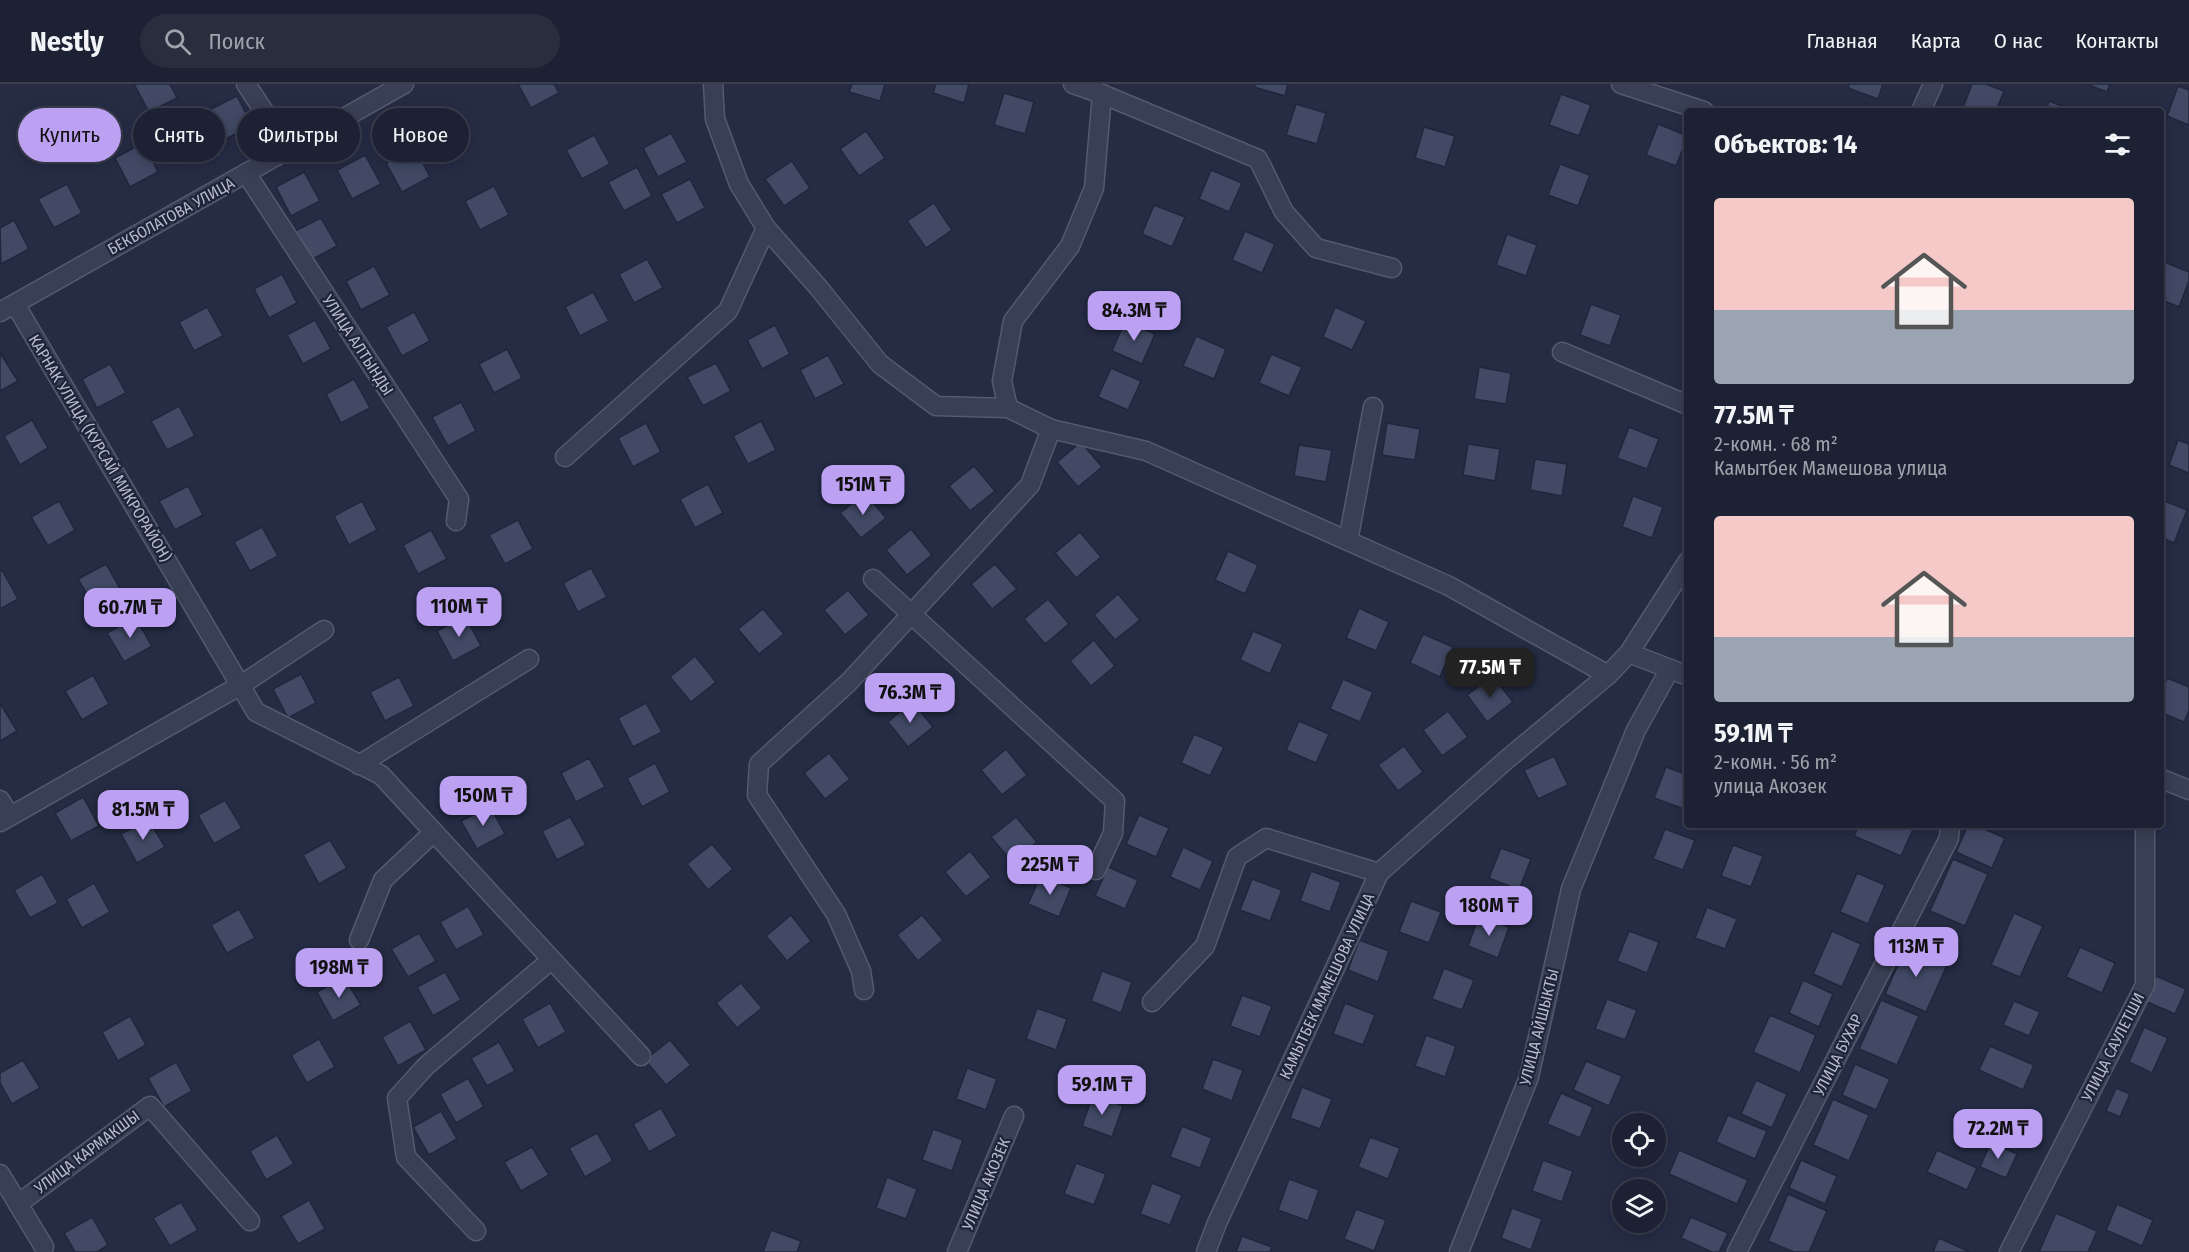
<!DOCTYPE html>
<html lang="ru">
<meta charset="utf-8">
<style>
body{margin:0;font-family:"Fira Sans Condensed",sans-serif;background:#292e3f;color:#f1f3f6;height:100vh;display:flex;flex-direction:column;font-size:22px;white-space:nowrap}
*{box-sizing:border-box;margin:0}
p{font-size:20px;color:#a0a3ac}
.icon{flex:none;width:33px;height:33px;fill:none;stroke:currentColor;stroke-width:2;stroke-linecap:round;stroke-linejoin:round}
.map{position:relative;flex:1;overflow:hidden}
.details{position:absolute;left:1684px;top:24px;width:480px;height:720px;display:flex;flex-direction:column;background:#1c2133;border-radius:6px;box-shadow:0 3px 15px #0003,0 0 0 2px #3a3e4e}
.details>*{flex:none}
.hud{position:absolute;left:18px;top:24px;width:570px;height:54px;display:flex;gap:12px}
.tools{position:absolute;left:1612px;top:1029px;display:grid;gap:12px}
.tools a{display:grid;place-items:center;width:54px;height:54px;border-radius:50%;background:#1c2133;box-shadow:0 3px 15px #0003,0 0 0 2px #3a3e4e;font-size:30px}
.price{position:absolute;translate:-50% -51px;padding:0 14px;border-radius:12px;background:#bca0f2;color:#111;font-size:20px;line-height:39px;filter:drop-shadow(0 2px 3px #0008)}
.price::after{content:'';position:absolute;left:50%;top:36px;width:18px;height:14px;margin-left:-9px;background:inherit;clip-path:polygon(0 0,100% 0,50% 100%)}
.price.current{background:#222;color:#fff}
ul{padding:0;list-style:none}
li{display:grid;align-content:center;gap:12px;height:318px;padding:0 30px}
li span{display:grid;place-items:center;height:186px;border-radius:6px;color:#555}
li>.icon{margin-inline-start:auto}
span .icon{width:108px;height:108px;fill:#fffc;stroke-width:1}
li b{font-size:26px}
h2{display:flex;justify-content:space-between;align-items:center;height:72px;padding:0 30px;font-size:26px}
.tag{padding:0 21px;border-radius:27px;background:#1c2133;box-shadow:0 3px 15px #0003,0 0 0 2px #3a3e4e;font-size:21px;line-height:54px}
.tag.current{background:#bca0f2;color:#111}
header{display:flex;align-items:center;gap:36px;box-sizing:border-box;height:84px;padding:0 30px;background:#1c2133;border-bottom:2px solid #3a3e4e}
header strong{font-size:28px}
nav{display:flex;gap:33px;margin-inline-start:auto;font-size:21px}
.search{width:420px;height:54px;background:#292e3f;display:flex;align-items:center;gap:15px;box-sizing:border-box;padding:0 21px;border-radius:33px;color:#a0a3ac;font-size:22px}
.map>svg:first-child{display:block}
.building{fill:#414965;stroke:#20263b;stroke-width:1.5}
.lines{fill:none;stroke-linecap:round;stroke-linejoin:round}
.minor-casing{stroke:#555a6e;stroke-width:21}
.minor{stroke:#393f54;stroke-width:18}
.labels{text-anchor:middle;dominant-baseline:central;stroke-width:4.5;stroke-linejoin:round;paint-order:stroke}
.street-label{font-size:16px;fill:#b7bbcd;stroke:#1e2439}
</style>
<header>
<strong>Nestly</strong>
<div class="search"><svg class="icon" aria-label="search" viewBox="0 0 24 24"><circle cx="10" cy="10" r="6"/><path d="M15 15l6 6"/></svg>Поиск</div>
<nav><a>Главная</a><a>Карта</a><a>О нас</a><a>Контакты</a></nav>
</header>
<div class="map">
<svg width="2189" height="1168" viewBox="0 0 2189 1168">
<rect width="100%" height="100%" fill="#252c44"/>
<!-- building -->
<g class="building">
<polygon points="134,0 170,0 177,14 149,28"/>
<polygon points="518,0 554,0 559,9 531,24"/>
<polygon points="852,0 885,0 880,17 849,8"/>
<polygon points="936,0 969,0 964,19 933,9"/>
<polygon points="1255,0 1288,0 1285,12 1254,3"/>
<polygon points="1849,0 1883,0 1878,15 1848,4"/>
<polygon points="1972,0 1986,0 2004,7 1996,27 1962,26"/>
<polygon points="2086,0 2110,0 2107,8"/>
<polygon points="2178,2 2189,6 2189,41 2167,32"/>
<polygon points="1004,9 1034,18 1025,50 994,41"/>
<polygon points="1561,10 1591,21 1579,52 1549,41"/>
<polygon points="237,12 252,41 224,56 209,26"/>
<polygon points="2049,17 2075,27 2046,27"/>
<polygon points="1296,20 1326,29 1317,60 1286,51"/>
<polygon points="187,38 203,67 174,82 159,53"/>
<polygon points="1658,40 1688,52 1676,82 1646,71"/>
<polygon points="1424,43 1455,52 1445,83 1415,74"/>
<polygon points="866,47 885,74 859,92 840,65"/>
<polygon points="671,49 687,78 658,93 643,64"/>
<polygon points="594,51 610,80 582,95 566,66"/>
<polygon points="143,59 158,88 130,103 115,74"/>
<polygon points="415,64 430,93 402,108 386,79"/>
<polygon points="365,71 381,100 352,115 337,86"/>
<polygon points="792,77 810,104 784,122 765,95"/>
<polygon points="1560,80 1590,91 1578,122 1548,111"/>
<polygon points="637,83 652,112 624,127 608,98"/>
<polygon points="1211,86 1242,99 1229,128 1199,115"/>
<polygon points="304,88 320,117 291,132 276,103"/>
<polygon points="690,95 705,124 677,139 661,110"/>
<polygon points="67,100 82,129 54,144 38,115"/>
<polygon points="494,102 509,131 480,146 465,117"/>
<polygon points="934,119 952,146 926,164 907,137"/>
<polygon points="1154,121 1185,133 1172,163 1142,150"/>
<polygon points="321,134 337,162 309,177 293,148"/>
<polygon points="14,136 29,165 1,180 0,144"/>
<polygon points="1245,147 1275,160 1262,189 1232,176"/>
<polygon points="1507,150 1537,161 1526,192 1496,181"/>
<polygon points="647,175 663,204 634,219 619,190"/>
<polygon points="2162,177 2189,188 2189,197 2179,223 2162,216"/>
<polygon points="374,182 390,211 361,226 346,197"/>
<polygon points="282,190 297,219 269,234 254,205"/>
<polygon points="593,208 609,237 580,252 565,223"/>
<polygon points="1591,220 1621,231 1610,262 1580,251"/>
<polygon points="207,223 223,252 194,267 179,238"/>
<polygon points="1335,223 1366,237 1352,266 1323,253"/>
<polygon points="414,228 430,257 402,272 386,243"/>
<polygon points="315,236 331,265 303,280 287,251"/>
<polygon points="1125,237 1155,250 1142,280 1112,267"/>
<polygon points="775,241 790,270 762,285 747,256"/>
<polygon points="1196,252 1226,265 1214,295 1183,282"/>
<polygon points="507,265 522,294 494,309 479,280"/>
<polygon points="0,269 18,297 0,307"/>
<polygon points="1271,270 1302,283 1289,312 1259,299"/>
<polygon points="828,271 844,300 815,315 800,286"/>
<polygon points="716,279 731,307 703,322 687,293"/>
<polygon points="110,280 126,309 97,324 82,295"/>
<polygon points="1479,283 1511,289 1506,320 1474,315"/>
<polygon points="1111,284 1141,297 1128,326 1098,313"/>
<polygon points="354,295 370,324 341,339 326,310"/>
<polygon points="461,318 476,347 448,362 432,333"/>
<polygon points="179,322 195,352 167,366 151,337"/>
<polygon points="32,336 48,364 20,381 4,352"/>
<polygon points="761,337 776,366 748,380 733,352"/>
<polygon points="646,339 661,368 633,383 618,354"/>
<polygon points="1387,339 1420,345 1415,376 1382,371"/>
<polygon points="1629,343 1659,355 1647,385 1617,374"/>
<polygon points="2178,356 2189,360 2189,389 2169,381"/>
<polygon points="1081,358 1102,383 1078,403 1057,378"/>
<polygon points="1468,360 1500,365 1495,397 1463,391"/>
<polygon points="1299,361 1332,366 1326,398 1294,392"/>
<polygon points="1535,375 1567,380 1562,412 1530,406"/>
<polygon points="974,382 995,407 970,427 949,402"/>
<polygon points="708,400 723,429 695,444 680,415"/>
<polygon points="188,402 203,431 175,446 159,417"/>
<polygon points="865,409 886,434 861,454 840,429"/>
<polygon points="1633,412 1663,423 1652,454 1622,443"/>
<polygon points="2162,416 2187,426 2174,459 2162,454"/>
<polygon points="59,417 75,446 48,462 31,433"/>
<polygon points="362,417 377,446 349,461 334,432"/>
<polygon points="518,436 533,465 505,480 489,451"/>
<polygon points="262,443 278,472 250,487 234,458"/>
<polygon points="911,445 932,471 907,491 886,466"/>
<polygon points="431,446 447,475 418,490 403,461"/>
<polygon points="1080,448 1101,473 1076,494 1055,469"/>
<polygon points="1228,467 1258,481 1245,510 1215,496"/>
<polygon points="106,480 122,508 95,524 78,495"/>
<polygon points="995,480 1017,505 992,525 971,500"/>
<polygon points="591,484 607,513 578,528 563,499"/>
<polygon points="2,486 18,515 0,525 0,487"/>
<polygon points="848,506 869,531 845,551 824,526"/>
<polygon points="1118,510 1140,536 1115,556 1094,531"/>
<polygon points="1048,515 1069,540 1045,560 1024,535"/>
<polygon points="1359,524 1389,538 1376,567 1346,554"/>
<polygon points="763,525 784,550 759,570 738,545"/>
<polygon points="465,532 481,562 453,577 437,547"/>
<polygon points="135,533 152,562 124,578 107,549"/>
<polygon points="1253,547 1283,560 1270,590 1240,576"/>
<polygon points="1423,550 1453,563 1440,593 1410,579"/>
<polygon points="1094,556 1115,582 1091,602 1070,577"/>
<polygon points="695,572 716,598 691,618 670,593"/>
<polygon points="301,590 316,619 288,634 273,605"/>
<polygon points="93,591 109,620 82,636 65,607"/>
<polygon points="1493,592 1513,618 1487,638 1467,611"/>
<polygon points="399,593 414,622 385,637 370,608"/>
<polygon points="2167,594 2189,603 2189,627 2184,638 2162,629 2162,607"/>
<polygon points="1343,595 1373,608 1360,638 1330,625"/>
<polygon points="912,617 933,643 908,663 888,638"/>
<polygon points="0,619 17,647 0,657"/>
<polygon points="646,619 662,648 633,663 618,634"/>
<polygon points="1448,627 1468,653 1442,672 1423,646"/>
<polygon points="1299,637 1329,650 1316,679 1286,666"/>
<polygon points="1194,650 1224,663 1210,692 1181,679"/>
<polygon points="1404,662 1423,688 1398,707 1378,681"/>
<polygon points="1006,665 1027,691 1002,711 981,686"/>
<polygon points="829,669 850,695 825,715 804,689"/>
<polygon points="1554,672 1568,701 1538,715 1524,686"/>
<polygon points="589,674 605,703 576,718 561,689"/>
<polygon points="655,679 670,708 642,723 627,694"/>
<polygon points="1666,683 1688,691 1688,716 1684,725 1654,714"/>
<polygon points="83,713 99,742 71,757 55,729"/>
<polygon points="225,716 242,744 214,760 198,731"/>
<polygon points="490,722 505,750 477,765 461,737"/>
<polygon points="1139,731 1169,744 1156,773 1126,760"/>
<polygon points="570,733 586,761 557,776 542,747"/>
<polygon points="1016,733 1037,758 1012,778 991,753"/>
<polygon points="148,735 165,763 137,779 121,750"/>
<polygon points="1859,741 1915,741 1901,772 1854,752"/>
<polygon points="1968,741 1975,741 2005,754 1992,784 1956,768"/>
<polygon points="1665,745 1695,756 1683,786 1653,775"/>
<polygon points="330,756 347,784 319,800 303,771"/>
<polygon points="712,760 733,785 708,806 687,780"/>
<polygon points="1733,761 1763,772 1751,803 1721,792"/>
<polygon points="1183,763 1213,777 1200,806 1170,793"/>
<polygon points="1501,764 1531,775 1519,806 1489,794"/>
<polygon points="970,767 991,793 966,813 945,788"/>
<polygon points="1953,775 1988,790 1965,842 1930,827"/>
<polygon points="1108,783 1138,796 1125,825 1095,812"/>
<polygon points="1311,787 1341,798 1330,828 1300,817"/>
<polygon points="1857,789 1885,801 1868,840 1840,828"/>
<polygon points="42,790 58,819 30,834 14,806"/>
<polygon points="1041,791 1071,804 1059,833 1028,820"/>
<polygon points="1252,795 1282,806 1270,837 1240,826"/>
<polygon points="94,799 110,828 82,844 66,815"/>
<polygon points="1411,817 1441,828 1429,859 1399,848"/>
<polygon points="468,822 484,851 456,866 440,838"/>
<polygon points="1707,823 1737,835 1725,865 1695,854"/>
<polygon points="239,825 255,854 227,869 211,841"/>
<polygon points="2014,829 2043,842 2020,893 1991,881"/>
<polygon points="791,831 811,857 787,877 766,852"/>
<polygon points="922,831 943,856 918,877 897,851"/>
<polygon points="1479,832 1509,843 1498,874 1468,862"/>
<polygon points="1629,847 1659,858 1647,889 1617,877"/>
<polygon points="1832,847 1861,860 1842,903 1813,890"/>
<polygon points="419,849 436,877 408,893 391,865"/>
<polygon points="1359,856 1389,867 1378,898 1348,886"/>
<polygon points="1907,861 1948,879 1926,928 1885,910"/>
<polygon points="2080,863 2115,879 2102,909 2066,893"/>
<polygon points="1444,884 1474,896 1462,926 1432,915"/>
<polygon points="1102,887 1132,898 1121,929 1091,917"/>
<polygon points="445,888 461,916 433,932 417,903"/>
<polygon points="2156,892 2186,905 2175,930 2145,917"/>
<polygon points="344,893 361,921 333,937 317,908"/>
<polygon points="1803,896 1833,910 1819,943 1789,929"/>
<polygon points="741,899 762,924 737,944 716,919"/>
<polygon points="1242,911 1272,922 1260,953 1230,942"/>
<polygon points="1607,915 1637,926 1625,956 1595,945"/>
<polygon points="1881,916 1919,932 1897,981 1859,965"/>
<polygon points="2014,917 2040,928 2029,952 2003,941"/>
<polygon points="550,919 566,948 538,964 522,935"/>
<polygon points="1345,919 1375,931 1363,961 1333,950"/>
<polygon points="1037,924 1067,935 1056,966 1026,955"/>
<polygon points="1770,931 1816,951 1800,989 1753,968"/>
<polygon points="130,932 146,961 118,977 102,948"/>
<polygon points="410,937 426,966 398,982 382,953"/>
<polygon points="2144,943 2168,954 2152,989 2129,978"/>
<polygon points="1426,951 1456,962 1445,993 1415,982"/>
<polygon points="319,955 335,983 307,999 291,971"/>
<polygon points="670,956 691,981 666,1001 645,976"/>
<polygon points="499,958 515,987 487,1002 471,974"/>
<polygon points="1990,962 2034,981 2023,1006 1979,986"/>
<polygon points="1213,975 1243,986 1232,1017 1202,1005"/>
<polygon points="23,976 40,1004 12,1020 0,999 0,989"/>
<polygon points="1586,977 1622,992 1609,1022 1573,1006"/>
<polygon points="176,978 192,1007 164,1023 148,994"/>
<polygon points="1855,980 1890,995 1876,1026 1842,1011"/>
<polygon points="967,984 997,995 986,1026 956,1015"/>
<polygon points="468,994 484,1023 456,1039 440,1010"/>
<polygon points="1756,996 1787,1010 1772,1044 1741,1030"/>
<polygon points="1302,1003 1332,1015 1320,1045 1290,1034"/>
<polygon points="2116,1004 2130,1010 2120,1033 2106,1027"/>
<polygon points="1561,1009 1593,1023 1580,1054 1547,1040"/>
<polygon points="1093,1011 1123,1022 1112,1053 1082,1042"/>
<polygon points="1833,1015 1869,1031 1849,1077 1813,1061"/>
<polygon points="661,1024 677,1052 649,1068 633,1040"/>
<polygon points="441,1027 457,1055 429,1071 413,1043"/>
<polygon points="1728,1031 1767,1047 1755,1075 1716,1058"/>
<polygon points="1182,1042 1212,1054 1200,1084 1170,1073"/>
<polygon points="933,1045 963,1056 952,1087 922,1076"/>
<polygon points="597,1049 613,1077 585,1093 569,1064"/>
<polygon points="277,1051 294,1080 266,1096 250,1067"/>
<polygon points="1370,1053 1400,1064 1388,1095 1358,1083"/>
<polygon points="1991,1058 2017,1070 2006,1094 1980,1083"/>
<polygon points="532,1063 549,1091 521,1107 504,1078"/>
<polygon points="1679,1066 1748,1096 1737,1120 1669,1090"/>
<polygon points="1937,1066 1977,1084 1967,1106 1927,1088"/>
<polygon points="1543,1076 1573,1087 1562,1118 1532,1107"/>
<polygon points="1801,1076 1837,1092 1825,1120 1789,1104"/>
<polygon points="1076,1079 1106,1090 1094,1121 1064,1110"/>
<polygon points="887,1093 917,1105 906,1135 876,1124"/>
<polygon points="1289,1095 1319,1106 1308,1137 1278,1126"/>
<polygon points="1152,1099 1182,1111 1170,1141 1140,1130"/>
<polygon points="1788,1110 1827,1127 1809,1168 1794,1168 1768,1157"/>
<polygon points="309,1116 325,1145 298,1160 281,1132"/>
<polygon points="181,1118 198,1146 170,1162 153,1134"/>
<polygon points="2117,1120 2153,1136 2142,1162 2106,1146"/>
<polygon points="1512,1124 1542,1135 1531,1166 1501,1154"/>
<polygon points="1356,1125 1386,1136 1374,1167 1344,1155"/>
<polygon points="2056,1129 2097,1147 2088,1168 2039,1168"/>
<polygon points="92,1133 108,1161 97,1168 75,1168 64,1149"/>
<polygon points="1691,1133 1728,1149 1719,1168 1712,1168 1681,1154"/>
<polygon points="771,1146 801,1157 797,1168 763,1168"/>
<polygon points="1242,1152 1272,1163 1270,1168 1236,1168"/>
<polygon points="1939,1154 1970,1168 1933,1168"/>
</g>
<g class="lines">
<!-- minor casing -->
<g class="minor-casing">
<g id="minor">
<polyline points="246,0 289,65"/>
<polyline points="1073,0 1102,10 1258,75 1284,128 1316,164 1392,184"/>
<polyline points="1621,0 1704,27"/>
<polyline points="1921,27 1933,0"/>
<polyline points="246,89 459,415 456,437"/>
<polyline points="766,144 818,203 880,280 936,322 1008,324 1051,345 1146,367 1449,502 1608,591"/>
<polyline points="15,220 256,628 381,691 641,972"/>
<polyline points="0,228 404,0"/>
<polyline points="1562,268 1688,321"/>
<polyline points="1008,324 1002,297 1013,237 1070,162 1094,104 1102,10"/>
<polyline points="565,373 728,227 766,144 739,100 715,35 713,0"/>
<polyline points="1348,457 1373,323"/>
<polyline points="873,495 1115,717 1113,749 1096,786"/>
<polyline points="1629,569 1688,592"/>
<polyline points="359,681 529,575"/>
<polyline points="2162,695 2189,706"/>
<polyline points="0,716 10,732"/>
<polyline points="0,738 241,601 324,546"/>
<polyline points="359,856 383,796 434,748"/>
<polyline points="864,906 861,887 836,830 757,711 759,680 849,598 1030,401 1051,345"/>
<polyline points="1152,918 1205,862 1237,773 1266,754 1379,789"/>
<polyline points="0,1090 44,1163"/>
<polyline points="18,1120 150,1022 250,1137"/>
<polyline points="476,1147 406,1073 397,1014 426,982 551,876"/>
<polyline points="957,1168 1014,1032"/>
<polyline points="1206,1168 1217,1139 1379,789 1505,677 1608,591 1629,569 1688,477"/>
<polyline points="1459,1168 1529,993 1571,805 1636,646 1670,585"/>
<polyline points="1737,1168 1949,754 1950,741"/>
<polyline points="2009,1168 2145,901 2145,741"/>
</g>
</g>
<!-- minor -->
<use href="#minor" class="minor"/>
</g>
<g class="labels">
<!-- street labels -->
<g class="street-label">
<text transform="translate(171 132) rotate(-29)">БЕКБОЛАТОВА УЛИЦА</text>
<text transform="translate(358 261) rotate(57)">УЛИЦА АЛТЫНДЫ</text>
<text transform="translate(100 364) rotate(59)">КАРНАК УЛИЦА (КУРСАЙ МИКРОРАЙОН)</text>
<text transform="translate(1327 902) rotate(-65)">КАМЫТБЕК МАМЕШОВА УЛИЦА</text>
<text transform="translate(1539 943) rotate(-76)">УЛИЦА АЙШЫКТЫ</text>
<text transform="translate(2113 963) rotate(-63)">УЛИЦА САУЛЕТШИ</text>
<text transform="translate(1838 971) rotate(-63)">УЛИЦА БУХАР</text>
<text transform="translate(87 1068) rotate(-37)">УЛИЦА КАРМАКШЫ</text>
<text transform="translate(986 1100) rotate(-67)">УЛИЦА АКОЗЕК</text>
</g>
</g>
</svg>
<div class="tools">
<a><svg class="icon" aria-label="locate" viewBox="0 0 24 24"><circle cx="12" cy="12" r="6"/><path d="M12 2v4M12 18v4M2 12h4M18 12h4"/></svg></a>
<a><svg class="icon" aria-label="layers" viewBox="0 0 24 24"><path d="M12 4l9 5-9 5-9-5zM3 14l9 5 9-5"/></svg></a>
</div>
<b class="price" style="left:1134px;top:258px">84.3M ₸</b>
<b class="price" style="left:863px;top:432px">151M ₸</b>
<b class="price" style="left:459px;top:554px">110M ₸</b>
<b class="price" style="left:130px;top:555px">60.7M ₸</b>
<b class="price current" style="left:1490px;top:615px">77.5M ₸</b>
<b class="price" style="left:910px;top:640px">76.3M ₸</b>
<b class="price" style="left:483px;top:743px">150M ₸</b>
<b class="price" style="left:143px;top:757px">81.5M ₸</b>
<b class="price" style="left:1050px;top:812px">225M ₸</b>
<b class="price" style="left:1489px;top:853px">180M ₸</b>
<b class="price" style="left:1916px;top:894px">113M ₸</b>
<b class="price" style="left:339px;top:915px">198M ₸</b>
<b class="price" style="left:1102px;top:1032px">59.1M ₸</b>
<b class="price" style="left:1998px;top:1076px">72.2M ₸</b>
<div class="hud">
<a class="tag current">Купить</a>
<a class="tag">Снять</a>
<a class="tag">Фильтры</a>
<a class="tag">Новое</a>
</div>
<section class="details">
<h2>Объектов: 14<svg class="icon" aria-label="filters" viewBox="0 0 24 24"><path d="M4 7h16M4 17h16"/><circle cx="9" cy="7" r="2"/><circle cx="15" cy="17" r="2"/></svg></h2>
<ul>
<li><span style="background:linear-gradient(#f6c9c9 60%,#9aa5b1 0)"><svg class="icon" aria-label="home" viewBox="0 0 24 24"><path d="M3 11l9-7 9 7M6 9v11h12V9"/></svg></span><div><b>77.5M ₸</b><p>2-комн. · 68 m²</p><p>Камытбек Мамешова улица</p></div></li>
<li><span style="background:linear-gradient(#f6c9c9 65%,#9aa5b1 0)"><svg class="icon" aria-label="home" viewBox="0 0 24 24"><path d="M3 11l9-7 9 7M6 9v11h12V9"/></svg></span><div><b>59.1M ₸</b><p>2-комн. · 56 m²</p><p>улица Акозек</p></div></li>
</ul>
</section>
</div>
